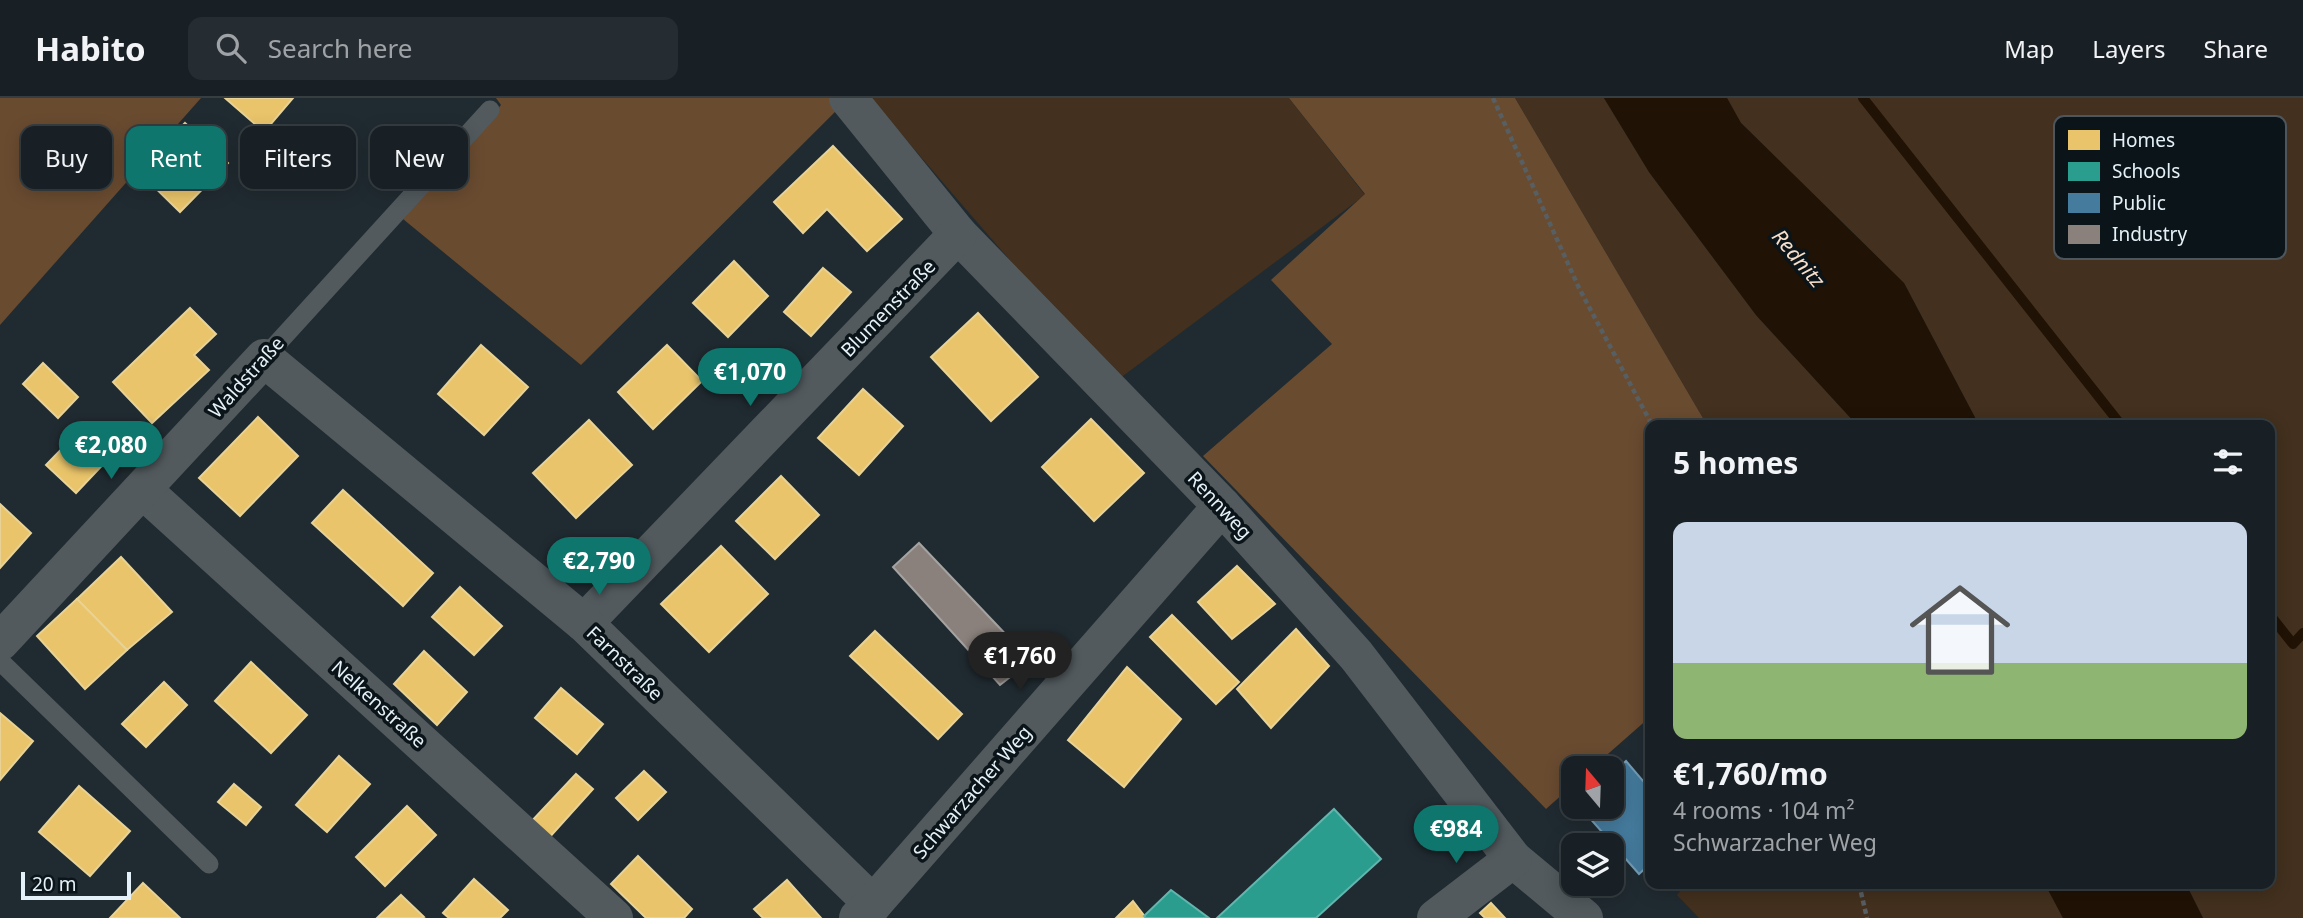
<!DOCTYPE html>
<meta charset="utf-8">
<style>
body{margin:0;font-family:"Noto Sans",sans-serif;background:#252d32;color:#f1f3f6;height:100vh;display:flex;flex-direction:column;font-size:26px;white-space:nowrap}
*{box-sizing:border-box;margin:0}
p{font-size:23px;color:#9fa3a7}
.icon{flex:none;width:38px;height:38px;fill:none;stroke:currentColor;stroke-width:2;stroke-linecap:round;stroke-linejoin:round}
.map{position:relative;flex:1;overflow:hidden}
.sheet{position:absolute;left:1645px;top:322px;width:630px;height:469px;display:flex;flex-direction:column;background:#182025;border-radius:14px;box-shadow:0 4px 18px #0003,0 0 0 2px #363e42}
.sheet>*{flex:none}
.top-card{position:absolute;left:21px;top:28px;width:665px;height:63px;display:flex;gap:14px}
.needle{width:46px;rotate:341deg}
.fabs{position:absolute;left:1561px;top:658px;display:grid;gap:14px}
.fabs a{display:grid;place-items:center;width:63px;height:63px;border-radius:14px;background:#182025;box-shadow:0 4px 18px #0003,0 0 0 2px #363e42;font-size:35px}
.scale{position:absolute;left:21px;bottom:18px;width:110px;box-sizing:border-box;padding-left:7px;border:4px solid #e5f1f8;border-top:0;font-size:19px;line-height:24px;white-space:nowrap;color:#e5f1f8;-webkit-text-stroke:5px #0b1419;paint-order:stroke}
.price{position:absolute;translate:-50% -60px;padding:0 16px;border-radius:24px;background:#0f766e;color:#fff;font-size:23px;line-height:46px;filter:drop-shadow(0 2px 4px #0008)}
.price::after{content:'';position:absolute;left:50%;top:42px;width:21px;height:16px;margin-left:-10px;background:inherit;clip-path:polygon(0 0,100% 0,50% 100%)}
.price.current{background:#222;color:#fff}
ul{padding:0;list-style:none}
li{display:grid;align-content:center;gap:14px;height:371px;padding:0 28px}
li span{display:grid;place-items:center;height:217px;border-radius:14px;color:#555}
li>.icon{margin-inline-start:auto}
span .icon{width:126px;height:126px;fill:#fffc;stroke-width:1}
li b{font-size:30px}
h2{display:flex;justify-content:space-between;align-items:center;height:84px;padding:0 28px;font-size:30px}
.chip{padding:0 24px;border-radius:14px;background:#182025;box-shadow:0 4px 18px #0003,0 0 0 2px #363e42;font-size:24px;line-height:63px}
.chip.current{background:#0f766e;color:#fff}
header{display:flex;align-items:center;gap:42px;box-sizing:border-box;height:98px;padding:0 35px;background:#182025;border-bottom:2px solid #363e42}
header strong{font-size:33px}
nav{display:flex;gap:38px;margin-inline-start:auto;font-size:24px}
.search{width:490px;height:63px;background:#252d32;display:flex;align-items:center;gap:18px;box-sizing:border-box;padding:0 24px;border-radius:14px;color:#9fa3a7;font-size:26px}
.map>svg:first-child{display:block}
.green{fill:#43301e}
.forest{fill:#694b30}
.water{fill:#201205}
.homes{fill:#e9c46a;stroke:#e8d295;stroke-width:2}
.schools{fill:#2a9d8f;stroke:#62b6ae;stroke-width:2}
.public{fill:#457b9d;stroke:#759eb8;stroke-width:2}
.industry{fill:#8a817c;stroke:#a5a3a1;stroke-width:2}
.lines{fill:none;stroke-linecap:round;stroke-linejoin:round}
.stream{stroke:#201205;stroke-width:10}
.path{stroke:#575f63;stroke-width:4.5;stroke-dasharray:5 3.5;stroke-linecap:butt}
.service{stroke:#525a5e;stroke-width:19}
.minor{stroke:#525a5e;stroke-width:38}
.labels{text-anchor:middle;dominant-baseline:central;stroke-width:7;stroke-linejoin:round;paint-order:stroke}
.street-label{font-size:19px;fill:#e5f1f8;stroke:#0b1419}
.water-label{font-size:21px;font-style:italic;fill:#f8dfca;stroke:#0b1419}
.key{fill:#0b1419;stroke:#4c565c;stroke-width:2}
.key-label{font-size:19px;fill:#e5f1f8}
</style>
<header>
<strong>Habito</strong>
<div class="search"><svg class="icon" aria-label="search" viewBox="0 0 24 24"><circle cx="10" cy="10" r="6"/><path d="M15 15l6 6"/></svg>Search here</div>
<nav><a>Map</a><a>Layers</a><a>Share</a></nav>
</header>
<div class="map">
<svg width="2303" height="820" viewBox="0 0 2303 820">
<rect width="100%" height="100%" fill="#202b31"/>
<!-- green -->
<g class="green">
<polygon points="870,0 1289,0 1365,97 1115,284"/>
<polygon points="1515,0 1604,0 1649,74 1756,217 1857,327 1707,327"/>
<polygon points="1727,0 2303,0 2303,820 2203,820 2186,786 2270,786 2270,327 1979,327 1904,185 1740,24"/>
<polygon points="1686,786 2045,786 2063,820 1699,820 1677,797"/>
</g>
<!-- forest -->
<g class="forest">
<polygon points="0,0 201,0 0,227"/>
<polygon points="496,0 849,0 581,267 403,121 501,7"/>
<polygon points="1289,0 1515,0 1707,327 1650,327 1650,619 1592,670 1573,670 1573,687 1546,711 1203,358 1332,246 1271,182 1365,96"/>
</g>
<!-- water -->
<g class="water">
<polygon points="1604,0 1727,0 1741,25 1904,185 1979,327 1857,327 1756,217 1649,74"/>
<polygon points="2045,786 2186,786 2203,820 2063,820"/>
</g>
<!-- homes -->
<g class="homes">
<polygon points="225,0 293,0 264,34"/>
<polygon points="185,25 228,65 180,114 138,73"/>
<polygon points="833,48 902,121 867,153 827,111 803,135 774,104"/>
<polygon points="734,163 768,198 728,239 693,205"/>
<polygon points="823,170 851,194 811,238 784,214"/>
<polygon points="190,210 216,236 194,257 209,272 152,325 113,284"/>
<polygon points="978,215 1038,279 991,323 931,259"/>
<polygon points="481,247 528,289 484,337 438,296"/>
<polygon points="667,247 702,283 653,331 618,294"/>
<polygon points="43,265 78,299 58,320 23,286"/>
<polygon points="863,291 903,328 859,377 818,340"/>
<polygon points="258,319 298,358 240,418 199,380"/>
<polygon points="1091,321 1144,375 1094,423 1042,369"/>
<polygon points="589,322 632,367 576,420 533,375"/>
<polygon points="83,329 112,357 76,395 46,367"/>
<polygon points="781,378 819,417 775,461 736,423"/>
<polygon points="343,392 433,475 403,508 312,425"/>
<polygon points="0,406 31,435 0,470"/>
<polygon points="721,448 768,496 709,554 661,506"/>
<polygon points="121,459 172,514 127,552 77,501"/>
<polygon points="1237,468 1275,506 1232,541 1198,504"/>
<polygon points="460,489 502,528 474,557 432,519"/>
<polygon points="77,501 127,552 85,591 37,538"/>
<polygon points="1172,517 1239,584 1216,606 1150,539"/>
<polygon points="1296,531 1329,568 1271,630 1237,591"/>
<polygon points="875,533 962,616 938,641 850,558"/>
<polygon points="424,553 467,594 437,627 394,586"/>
<polygon points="251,564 307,617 271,655 215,603"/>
<polygon points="1127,569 1181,621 1124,689 1068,642"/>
<polygon points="164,584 187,607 146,649 122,626"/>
<polygon points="561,590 603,626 577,656 535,620"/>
<polygon points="0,615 33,643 0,682"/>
<polygon points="339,658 370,686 327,734 296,707"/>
<polygon points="644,673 666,694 638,722 616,700"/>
<polygon points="576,676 593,691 547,742 529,726"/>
<polygon points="234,686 261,709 246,727 218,704"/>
<polygon points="79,688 130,733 90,778 39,734"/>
<polygon points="407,708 436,737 385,788 356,759"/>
<polygon points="638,758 692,811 684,820 646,820 611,786"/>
<polygon points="474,781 508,812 500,820 449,820 443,815"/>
<polygon points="787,782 821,820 763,820 754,811"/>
<polygon points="143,785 180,820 110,820"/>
<polygon points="401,797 424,819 422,820 377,820"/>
<polygon points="1133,803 1146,820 1116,820"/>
<polygon points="1491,805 1505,820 1485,820 1480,815"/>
</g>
<!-- schools -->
<g class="schools">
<polygon points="1334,711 1381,761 1316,820 1217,820"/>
<polygon points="1171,792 1209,820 1146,820 1144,818"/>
</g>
<!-- public -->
<polygon class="public" points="1626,663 1650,691 1650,766 1639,776 1580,709 1612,709 1612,676"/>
<!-- industry -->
<polygon class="industry" points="919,445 1031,563 1000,587 893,469"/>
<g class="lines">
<!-- stream -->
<g class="stream">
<polyline points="1863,0 2121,327"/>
<polyline points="2270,517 2293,546 2303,535"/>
</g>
<!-- path -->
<g class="path">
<polyline points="1493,0 1579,190 1652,327"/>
<polyline points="1859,786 1867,820"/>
</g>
<!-- service -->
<g class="service">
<polyline points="264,260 490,12"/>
<polyline points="0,563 209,766"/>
</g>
<!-- minor -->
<g class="minor">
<polyline points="848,0 958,136 1222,408 1356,557 1513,761 1584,820"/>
<polyline points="143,392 614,820"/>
<polyline points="584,525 958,136"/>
<polyline points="0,544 264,260 584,525 873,806"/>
<polyline points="858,820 873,806 1222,408"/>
<polyline points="1436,820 1513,761"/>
</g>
</g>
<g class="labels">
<!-- street labels -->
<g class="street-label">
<text transform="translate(888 210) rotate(-46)">Blumenstraße</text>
<text transform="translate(246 279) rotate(-48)">Waldstraße</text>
<text transform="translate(1220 407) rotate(47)">Rennweg</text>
<text transform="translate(625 565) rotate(44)">Farnstraße</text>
<text transform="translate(379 606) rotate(42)">Nelkenstraße</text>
<text transform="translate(972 694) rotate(-49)">Schwarzacher Weg</text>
</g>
<!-- water labels -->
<g class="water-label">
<text transform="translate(1799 160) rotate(50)">Rednitz</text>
</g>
</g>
<!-- legend -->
<rect x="2054" y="18" width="232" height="143" rx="10" class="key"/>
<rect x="2068" y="32" width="32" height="20" fill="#e9c46a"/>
<rect x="2068" y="64" width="32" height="19" fill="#2a9d8f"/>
<rect x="2068" y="95" width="32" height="20" fill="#457b9d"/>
<rect x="2068" y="127" width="32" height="19" fill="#8a817c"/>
<g class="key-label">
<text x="2112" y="49">Homes</text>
<text x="2112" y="80">Schools</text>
<text x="2112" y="112">Public</text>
<text x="2112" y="143">Industry</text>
</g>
</svg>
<div class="fabs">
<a><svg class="needle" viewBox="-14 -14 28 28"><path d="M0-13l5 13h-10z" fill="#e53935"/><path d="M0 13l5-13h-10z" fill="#9fa3a7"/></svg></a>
<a><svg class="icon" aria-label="layers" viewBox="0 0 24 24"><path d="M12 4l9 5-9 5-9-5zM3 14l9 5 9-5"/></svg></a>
</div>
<div class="scale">20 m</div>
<b class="price" style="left:750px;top:310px">€1,070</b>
<b class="price" style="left:111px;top:383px">€2,080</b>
<b class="price" style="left:599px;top:499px">€2,790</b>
<b class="price current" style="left:1020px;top:594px">€1,760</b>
<b class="price" style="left:1456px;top:767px">€984</b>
<div class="top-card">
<a class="chip">Buy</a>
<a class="chip current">Rent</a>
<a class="chip">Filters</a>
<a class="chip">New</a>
</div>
<section class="sheet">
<h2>5 homes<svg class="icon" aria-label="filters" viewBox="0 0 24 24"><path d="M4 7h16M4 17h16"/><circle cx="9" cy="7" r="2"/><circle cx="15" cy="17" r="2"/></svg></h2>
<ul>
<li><span style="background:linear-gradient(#c9d6e8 65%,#8fb573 0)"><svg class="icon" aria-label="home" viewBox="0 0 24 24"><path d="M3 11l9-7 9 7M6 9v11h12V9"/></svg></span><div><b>€1,760/mo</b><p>4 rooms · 104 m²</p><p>Schwarzacher Weg</p></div></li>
</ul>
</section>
</div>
